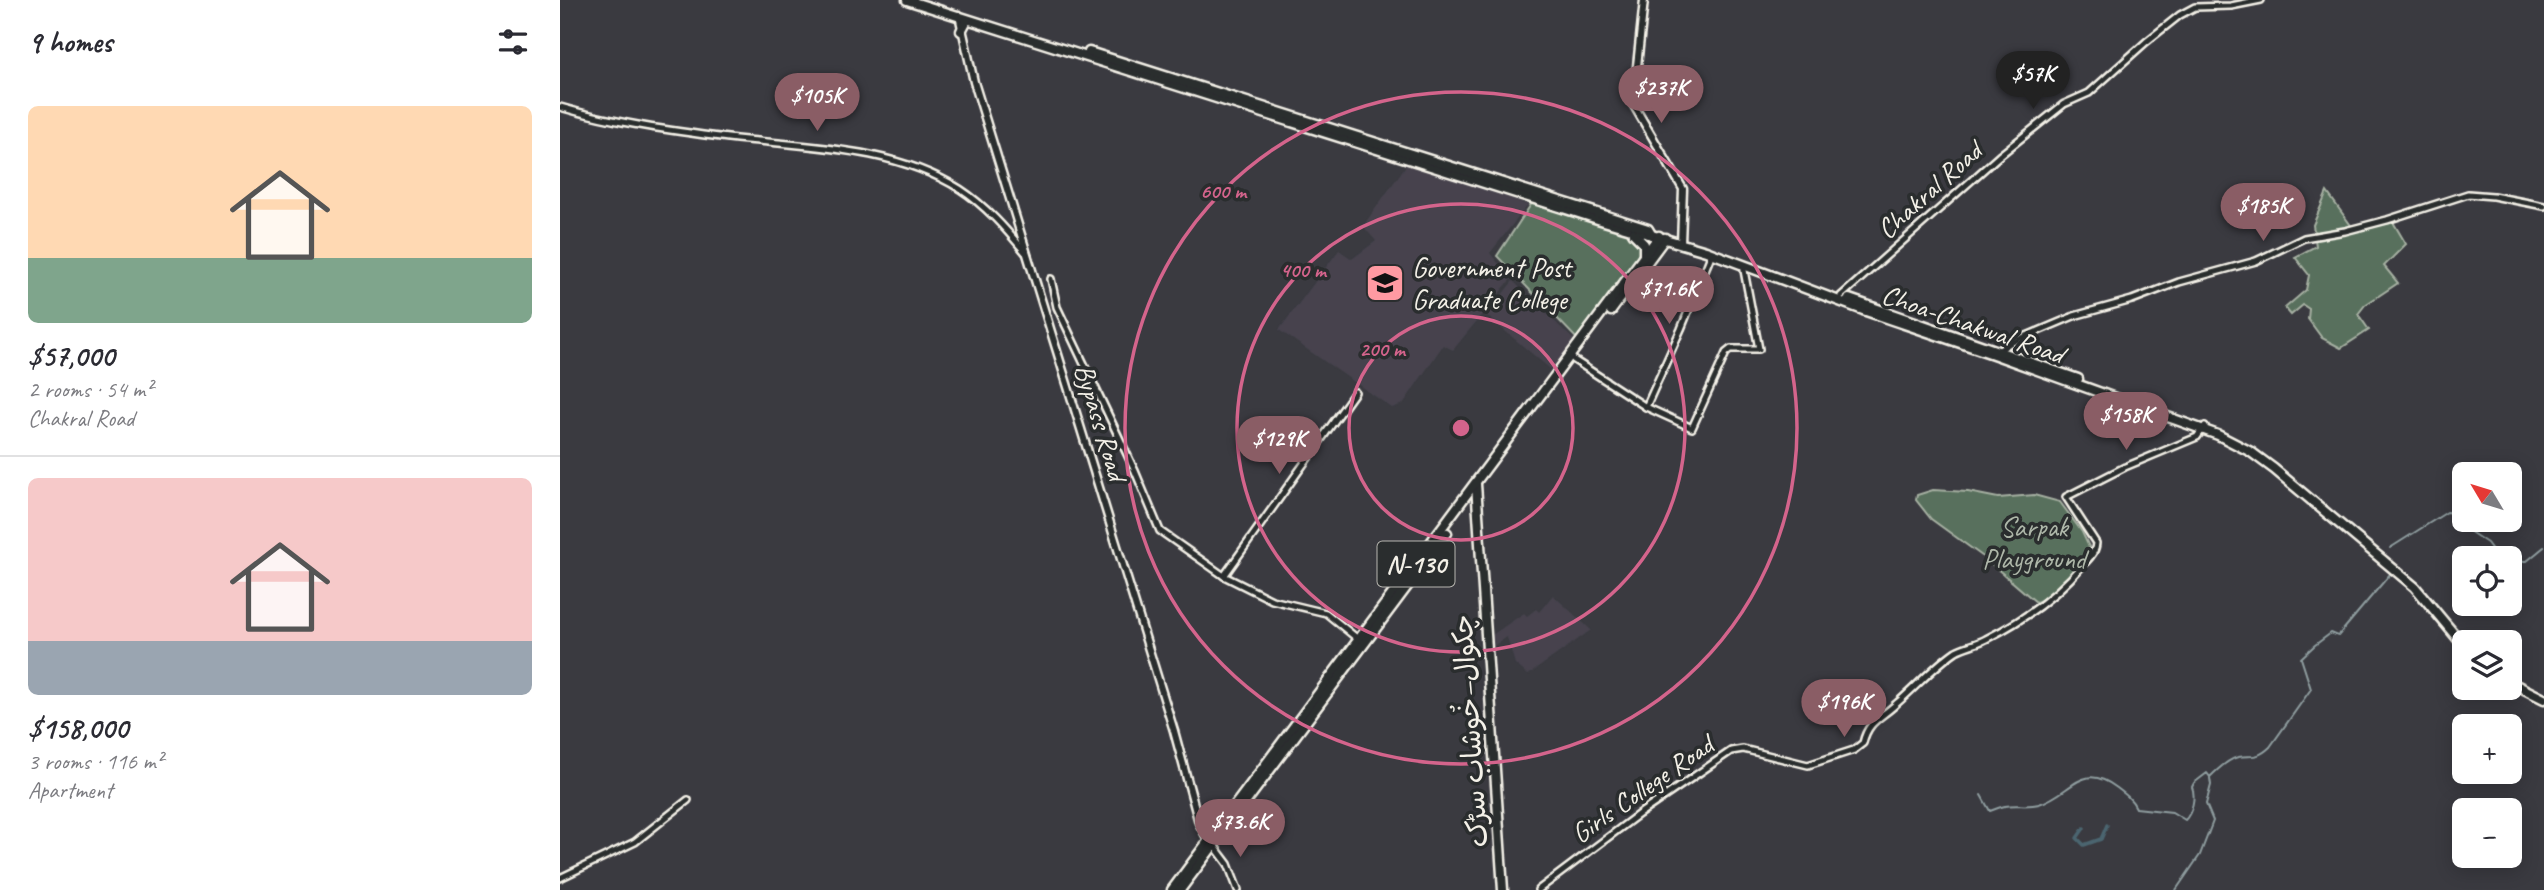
<!DOCTYPE html>
<meta charset="utf-8">
<style>
body{margin:0;font-family:Caveat,"Playpen Sans Arabic",sans-serif;background:#f2f2f3;color:#2b2b33;height:100vh;display:flex;flex-direction:column;font-size:26px;white-space:nowrap}
*{box-sizing:border-box;margin:0}
p{font-size:23px;color:#7c7c81}
.icon{flex:none;width:38px;height:38px;fill:none;stroke:currentColor;stroke-width:2;stroke-linecap:round;stroke-linejoin:round}
.map{position:relative;flex:1;overflow:hidden}
.panel{display:flex;flex-direction:column;background:#fff;width:560px}
.panel>*{flex:none}
.needle{width:46px;rotate:308deg}
.controls{position:absolute;left:1892px;top:462px;display:grid;gap:14px}
.controls a{display:grid;place-items:center;width:70px;height:70px;border-radius:10px;background:#fff;box-shadow:0 4px 18px #0003;font-size:35px}
.price{position:absolute;translate:-50% -60px;padding:0 16px;border-radius:24px;background:#8a5d65;color:#fff;font-size:23px;line-height:46px;filter:drop-shadow(0 2px 4px #0008)}
.price::after{content:'';position:absolute;left:50%;top:42px;width:21px;height:16px;margin-left:-10px;background:inherit;clip-path:polygon(0 0,100% 0,50% 100%)}
.price.active{background:#222;color:#fff}
ul{padding:0;list-style:none}
li{display:grid;align-content:center;gap:14px;height:371px;padding:0 28px}
li+li{border-top:2px solid #e1e1e2}
li span{display:grid;place-items:center;height:217px;border-radius:10px;color:#555}
li>.icon{margin-inline-start:auto}
span .icon{width:126px;height:126px;fill:#fffc;stroke-width:1}
li b{font-size:30px}
h2{display:flex;justify-content:space-between;align-items:center;height:84px;padding:0 28px;font-size:30px}
main{display:flex;flex:1;min-height:0}
.map>svg:first-child{display:block}
.built{fill:#46434d}
.green{fill:#58705d;stroke:#a6b0a2;stroke-width:2}
.lines{fill:none;stroke-linecap:round;stroke-linejoin:round}
.stream{stroke:#8f9d9f;stroke-width:2}
.canal{stroke:#4b656f;stroke-width:3.5}
.minor-casing{stroke:#f4f1e8;stroke-width:10}
.major-casing{stroke:#f4f1e8;stroke-width:11}
.highway-casing{stroke:#f4f1e8;stroke-width:13}
.minor{stroke:#2a2d2e;stroke-width:5}
.major{stroke:#2a2d2e;stroke-width:6}
.highway{stroke:#2a2d2e;stroke-width:8}
.ring{fill:none;stroke:#d4648c;stroke-width:3.5}
.labels{text-anchor:middle;dominant-baseline:central;stroke-width:7;stroke-linejoin:round;paint-order:stroke}
.shield{fill:#2a2d2e;stroke:#b7b6b0;stroke-width:2}
.shield-label{font-size:26px;font-weight:bold;fill:#f4f1e8}
.street-label{font-size:28px;fill:#f4f1e8;stroke:#2a2d2e}
.poi-label{font-size:28px;fill:#f4f1e8;stroke:#2a2d2e;text-anchor:start}
.park-label{font-size:28px;fill:#aeb7a9;stroke:#2a2d2e}
.centre{fill:#d4648c;stroke:#2a2d2e;stroke-width:3.5}
.ring-label{font-size:21px;text-anchor:middle;font-weight:bold;fill:#d4648c;stroke:#2a2d2e;stroke-width:7;stroke-linejoin:round;paint-order:stroke}
</style>
<main>
<section class="panel">
<h2>9 homes<svg class="icon" aria-label="filters" viewBox="0 0 24 24"><path d="M4 7h16M4 17h16"/><circle cx="9" cy="7" r="2"/><circle cx="15" cy="17" r="2"/></svg></h2>
<ul>
<li><span style="background:linear-gradient(#ffd9b3 70%,#7fa58c 0)"><svg class="icon" aria-label="home" viewBox="0 0 24 24"><path d="M3 11l9-7 9 7M6 9v11h12V9"/></svg></span><div><b>$57,000</b><p>2 rooms · 54 m²</p><p>Chakral Road</p></div></li>
<li><span style="background:linear-gradient(#f6c9c9 75%,#9aa5b1 0)"><svg class="icon" aria-label="home" viewBox="0 0 24 24"><path d="M3 11l9-7 9 7M6 9v11h12V9"/></svg></span><div><b>$158,000</b><p>3 rooms · 116 m²</p><p>Apartment</p></div></li>
</ul>
</section>
<div class="map">
<svg width="1984" height="890" viewBox="0 0 1984 890">
<rect width="100%" height="100%" fill="#3a3a40"/>
<filter id="ink" filterUnits="userSpaceOnUse"><feTurbulence type="fractalNoise" baseFrequency=".0143" numOctaves="2"/><feDisplacementMap in="SourceGraphic" scale="14" xChannelSelector="R" yChannelSelector="G"/><feConvolveMatrix kernelMatrix="1 2 1 2 8 2 1 2 1" color-interpolation-filters="sRGB"/></filter>
<g filter="url(#ink)">
<!-- built -->
<g class="built">
<polygon points="847,164 930,189 968,205 930,253 951,279 893,350 883,345 843,404 832,408 719,330 779,250 792,259 816,241 803,226"/>
<polygon points="953,281 1017,343 994,372 926,315"/>
<polygon points="993,595 1031,630 968,675 955,664 947,637 932,647 929,637 964,613 967,616 976,609 979,612"/>
</g>
<!-- green -->
<g class="green">
<polygon points="1767,192 1795,231 1833,222 1846,244 1824,266 1838,283 1805,305 1798,314 1809,330 1781,348 1762,338 1748,319 1749,309 1743,305 1731,315 1725,308 1746,290 1749,275 1735,257 1756,246 1753,225"/>
<polygon points="972,203 1088,238 1088,244 1018,340 937,256"/>
<path d="M1373,490L1408,492L1438,498L1474,495L1500,502L1522,532L1529,547C1522,564 1493,596 1476,602L1422,556L1371,519L1356,500L1357,495Z"/>
</g>
<g class="lines">
<!-- stream -->
<g class="stream">
<polyline points="1830,548 1887,512 1896,515 1906,529 1927,543 1933,551 1945,558"/>
<polyline points="1950,561 1967,561 1984,547"/>
<path d="M1421,795L1430,811C1435,809 1440,807 1445,806C1456,804 1468,807 1479,804C1512,794 1521,760 1557,788C1565,794 1572,799 1576,808L1612,812L1625,820C1632,813 1636,797 1632,787L1634,783L1647,773L1650,777C1657,770 1668,759 1678,757C1694,755 1697,759 1710,747L1751,689L1741,658L1755,645L1771,633L1778,636L1831,573"/>
<polyline points="1616,890 1640,855 1653,821 1646,804 1651,785 1650,778"/>
</g>
<!-- canal -->
<polyline class="canal" points="1524,828 1517,838 1524,845 1541,839 1547,825"/>
<!-- minor casing -->
<g class="minor-casing">
<g id="minor">
<path d="M0,107C54,123 112,131 168,138C245,147 332,146 400,189C426,206 446,229 465,252"/>
<polyline points="491,279 497,307 575,471 600,531 664,576 712,600 766,613 799,640"/>
<polyline points="1281,296 1439,156 1504,104 1529,93 1586,42 1620,15 1635,7 1671,6 1701,0"/>
<polyline points="1438,351 1450,343 1514,316 1572,300 1619,282 1696,261 1744,238 1785,231 1827,220 1908,194 1933,196 1984,206"/>
<polyline points="1011,356 1014,360 1086,407 1132,428 1166,353 1171,349 1199,349 1183,265"/>
<polyline points="1086,407 1121,329 1152,253"/>
<polyline points="664,576 795,392"/>
<polyline points="653,844 668,864 678,890"/>
<polyline points="0,878 75,842 128,800"/>
<path d="M978,890L1079,814L1171,751L1183,749L1248,765L1294,750L1303,743C1308,721 1320,719 1336,704C1356,687 1374,666 1396,651C1405,646 1417,644 1426,639C1464,620 1496,597 1523,565C1529,558 1536,552 1536,543L1506,497L1565,467L1637,437L1645,426"/>
</g>
</g>
<!-- major casing -->
<g class="major-casing">
<g id="major">
<polyline points="1084,0 1073,104 1123,189 1121,243"/>
<polyline points="399,15 414,82 614,731 639,823 648,840"/>
</g>
</g>
<!-- highway casing -->
<g class="highway-casing">
<g id="highway">
<polyline points="347,0 1044,221 1146,251 1303,310 1433,354 1658,435 1691,452 1714,469 1855,587 1904,646"/>
<polyline points="401,31 407,20"/>
<polyline points="529,52 1088,229 1091,234"/>
<polyline points="1073,233 1084,244 1084,256"/>
<polyline points="1289,299 1518,379"/>
<polyline points="1051,311 1105,238"/>
<polyline points="916,484 943,890"/>
<polyline points="1950,682 1984,699"/>
<polyline points="612,890 1099,236"/>
<polyline points="620,890 887,533"/>
</g>
</g>
<!-- minor -->
<use href="#minor" class="minor"/>
<!-- major -->
<use href="#major" class="major"/>
<!-- highway -->
<use href="#highway" class="highway"/>
</g>
</g>
<!-- distance rings -->
<g class="ring">
<circle cx="901" cy="428" r="112"/>
<circle cx="901" cy="428" r="224"/>
<circle cx="901" cy="428" r="336"/>
</g>
<!-- icons -->
<defs>
<g id="university-square" transform="scale(2.0125)"><rect x="-9" y="-9" width="18" height="18" rx="4" fill="#ff9aa2" stroke="#2a2d2e"/><path d="M0-5L7-2L0 1L-7-2ZM-4 1L0 2.5L4 1V4Q0 6-4 4Z" fill="#111"/></g>
</defs>
<g fill-rule="evenodd">
<use href="#university-square" x="825" y="283"/>
</g>
<g class="labels">
<!-- shield labels -->
<rect class="shield" x="817.5" y="541.5" width="77" height="45" rx="5"/>
<g class="shield-label">
<text x="856" y="564">N-130</text>
</g>
<!-- street labels -->
<g class="street-label">
<text transform="translate(1369 190) rotate(-42)">Chakral Road</text>
<text transform="translate(1413 324) rotate(19)">Choa-Chakwal Road</text>
<text transform="translate(541 422) rotate(73)">Bypass Road</text>
<text transform="translate(910 731) rotate(-94)">چکوال—خُوشاب سڑک</text>
<text transform="translate(1082 789) rotate(-35)">Girls College Road</text>
</g>
<!-- poi labels -->
<g class="poi-label">
<text x="852" y="267">Government Post<tspan x="852" dy="32">Graduate College</tspan></text>
</g>
<!-- park labels -->
<g class="park-label">
<text x="1474" y="526">Sarpak<tspan x="1474" dy="32">Playground</tspan></text>
</g>
</g>
<circle cx="901" cy="428" r="10" class="centre"/>
<g class="ring-label">
<text x="663" y="198">600 m</text>
<text x="743" y="277">400 m</text>
<text x="822" y="356">200 m</text>
</g>
</svg>
<div class="controls">
<a><svg class="needle" viewBox="-14 -14 28 28"><path d="M0-13l5 13h-10z" fill="#e53935"/><path d="M0 13l5-13h-10z" fill="#7c7c81"/></svg></a>
<a><svg class="icon" aria-label="locate" viewBox="0 0 24 24"><circle cx="12" cy="12" r="6"/><path d="M12 2v4M12 18v4M2 12h4M18 12h4"/></svg></a>
<a><svg class="icon" aria-label="layers" viewBox="0 0 24 24"><path d="M12 4l9 5-9 5-9-5zM3 14l9 5 9-5"/></svg></a>
<a>+</a>
<a>−</a>
</div>
<b class="price active" style="left:1473px;top:111px">$57K</b>
<b class="price" style="left:1101px;top:125px">$237K</b>
<b class="price" style="left:257px;top:133px">$105K</b>
<b class="price" style="left:1703px;top:243px">$185K</b>
<b class="price" style="left:1109px;top:326px">$71.6K</b>
<b class="price" style="left:1566px;top:452px">$158K</b>
<b class="price" style="left:719px;top:476px">$129K</b>
<b class="price" style="left:1284px;top:739px">$196K</b>
<b class="price" style="left:680px;top:859px">$73.6K</b>
</div>
</main>
